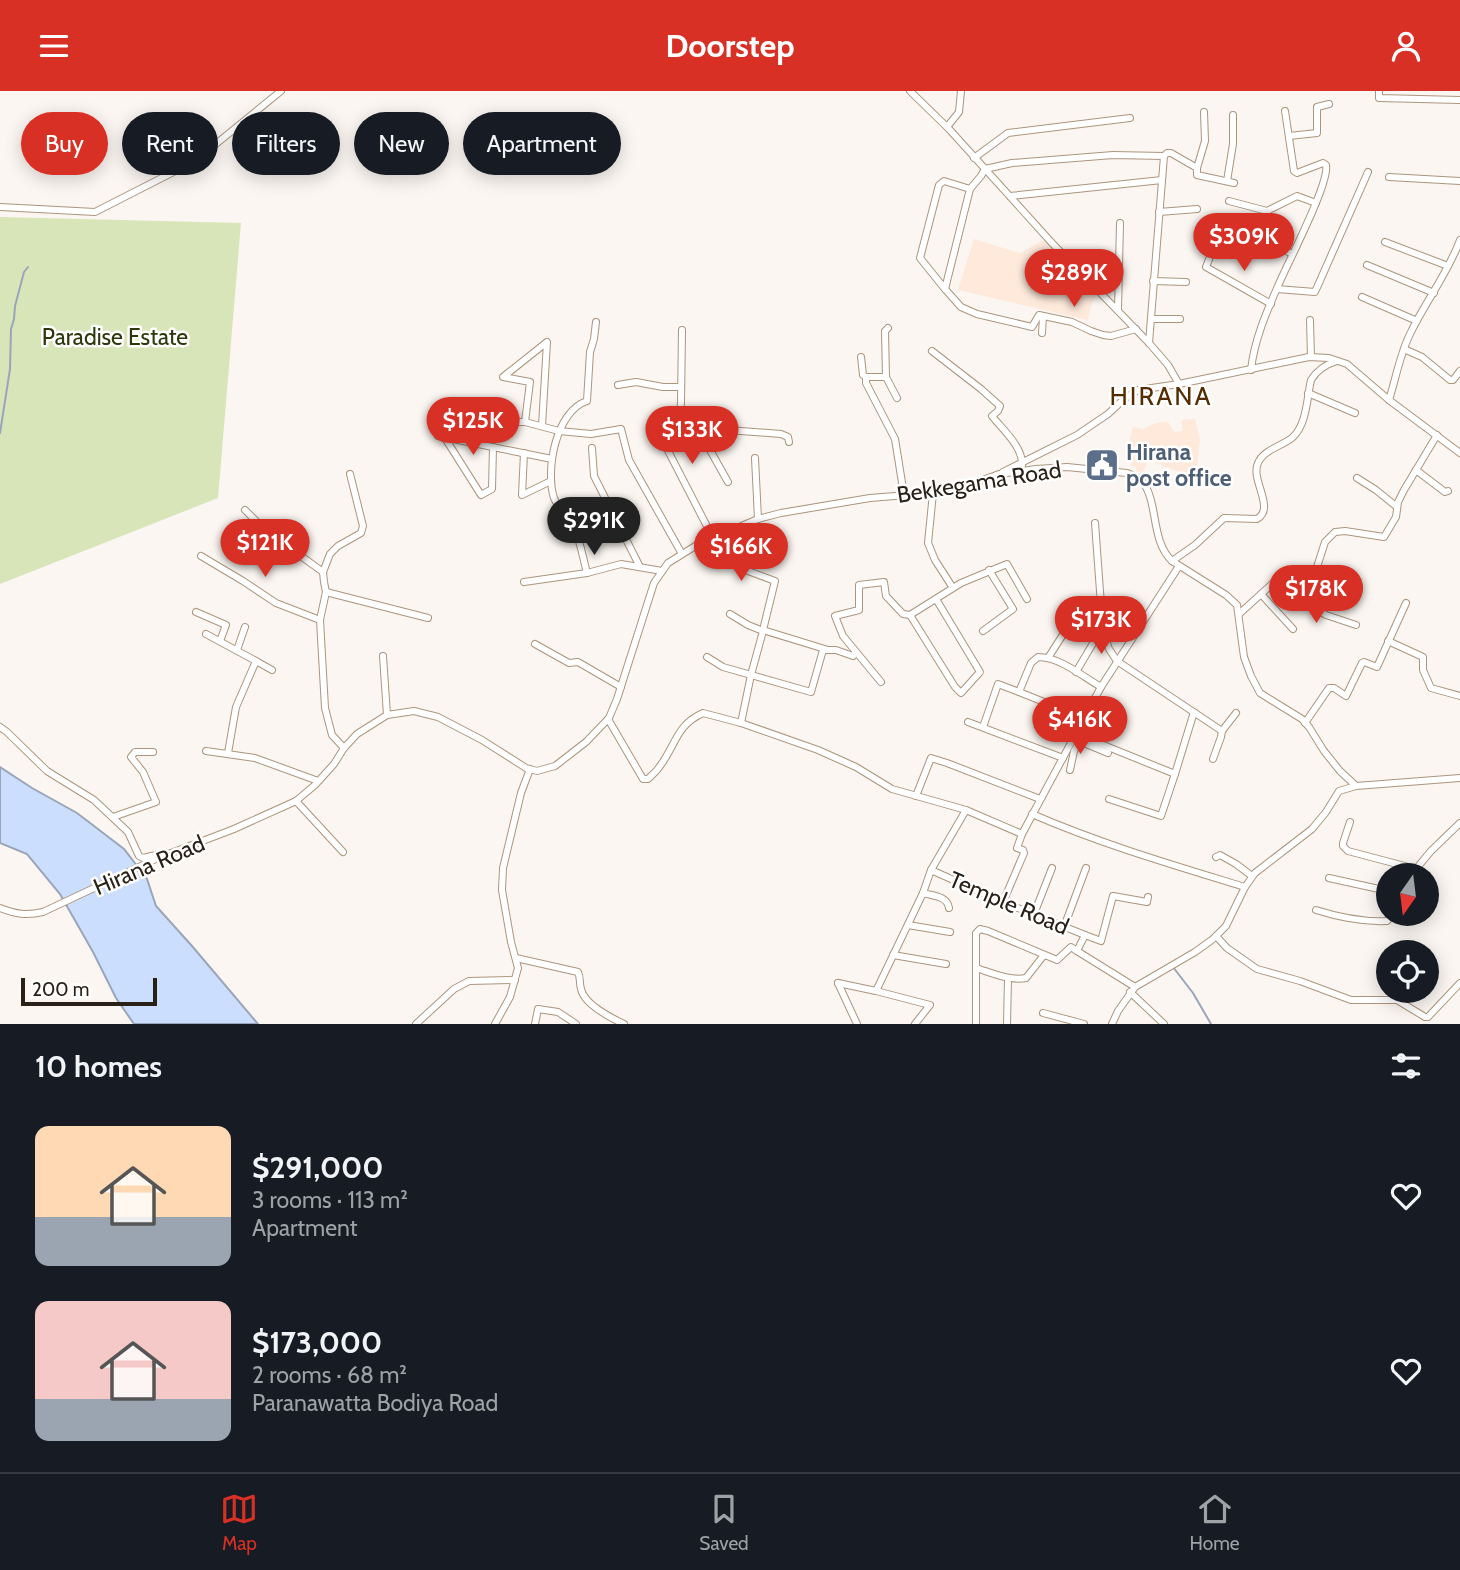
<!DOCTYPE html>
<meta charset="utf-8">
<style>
body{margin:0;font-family:Cabin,sans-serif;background:#20242c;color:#f1f3f6;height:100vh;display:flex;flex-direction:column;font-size:26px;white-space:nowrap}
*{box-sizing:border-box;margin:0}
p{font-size:23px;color:#9ea1a6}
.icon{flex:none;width:38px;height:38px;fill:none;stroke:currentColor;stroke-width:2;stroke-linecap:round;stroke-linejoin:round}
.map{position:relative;height:933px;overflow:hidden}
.drawer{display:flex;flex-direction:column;background:#171b24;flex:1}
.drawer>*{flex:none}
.top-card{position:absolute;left:21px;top:21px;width:700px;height:63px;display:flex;gap:14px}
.needle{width:46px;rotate:194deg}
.tools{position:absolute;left:1376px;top:772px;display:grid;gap:14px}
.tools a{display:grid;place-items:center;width:63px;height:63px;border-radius:50%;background:#171b24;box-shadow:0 4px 18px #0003;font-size:35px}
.scale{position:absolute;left:21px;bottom:18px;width:136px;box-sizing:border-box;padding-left:7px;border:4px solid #292017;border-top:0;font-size:19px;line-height:24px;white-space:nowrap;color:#292017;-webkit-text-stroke:5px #fff;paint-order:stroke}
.price{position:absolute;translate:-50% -60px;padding:0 16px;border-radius:24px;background:#d93025;color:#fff;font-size:23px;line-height:46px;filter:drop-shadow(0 2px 4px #0008)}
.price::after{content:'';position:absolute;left:50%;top:42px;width:21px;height:16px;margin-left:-10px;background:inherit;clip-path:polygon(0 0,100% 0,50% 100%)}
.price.current{background:#222;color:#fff}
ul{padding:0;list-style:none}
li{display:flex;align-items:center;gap:21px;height:175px;padding:0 35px}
li span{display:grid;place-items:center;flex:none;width:196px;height:140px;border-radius:14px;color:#555}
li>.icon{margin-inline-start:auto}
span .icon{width:84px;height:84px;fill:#fffc;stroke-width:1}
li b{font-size:30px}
h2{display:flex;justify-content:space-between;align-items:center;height:84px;padding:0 35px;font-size:30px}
.chip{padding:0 24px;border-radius:32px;background:#171b24;box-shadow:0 4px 18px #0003;font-size:24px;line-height:63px}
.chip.current{background:#d93025;color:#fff}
header{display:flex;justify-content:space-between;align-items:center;height:91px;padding:0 35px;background:#d93025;color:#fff;font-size:32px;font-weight:800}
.tab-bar{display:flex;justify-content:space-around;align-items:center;height:98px;border-top:2px solid #363941;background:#171b24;font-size:19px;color:#9ea1a6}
.tab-bar a{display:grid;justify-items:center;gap:4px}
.tab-bar .current{color:#d93025}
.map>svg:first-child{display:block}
.industrial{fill:#fee9db}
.green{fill:#d7e5b9}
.water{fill:#ccdefe;stroke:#9ba5b9;stroke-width:2}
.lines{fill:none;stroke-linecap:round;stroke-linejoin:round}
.stream{stroke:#9ba5b9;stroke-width:2}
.minor-casing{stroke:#ac957d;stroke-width:8}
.minor{stroke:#fff;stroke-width:6}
.labels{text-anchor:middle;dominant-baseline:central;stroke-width:5;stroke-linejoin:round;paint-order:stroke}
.park-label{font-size:23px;fill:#2c370b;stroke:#fff}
.service-label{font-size:23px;font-weight:bold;fill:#4e5e75;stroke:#fff;text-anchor:start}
.street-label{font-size:23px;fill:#292017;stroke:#fff}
.quarter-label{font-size:26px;letter-spacing:2px;fill:#542c00;stroke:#fff}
</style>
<header><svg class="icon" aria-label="menu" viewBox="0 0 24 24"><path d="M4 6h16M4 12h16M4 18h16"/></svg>Doorstep<svg class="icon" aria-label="person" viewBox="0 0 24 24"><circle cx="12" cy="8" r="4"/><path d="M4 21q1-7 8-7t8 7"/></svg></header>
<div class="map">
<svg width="1460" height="933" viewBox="0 0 1460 933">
<rect width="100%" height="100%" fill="#fbf6f1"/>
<!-- industrial -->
<g class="industrial">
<polygon points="974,148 1020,162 1046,148 1098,203 1092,212 1088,229 958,199"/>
<polygon points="1195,328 1200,348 1196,387 1148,369 1143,382 1136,380 1136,376 1130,374 1132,365 1126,363 1133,336 1143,338 1156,332 1168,331 1174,341 1182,340 1182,329"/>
</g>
<!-- green -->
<polygon class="green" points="0,126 241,132 218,407 0,493"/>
<!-- water -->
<polygon class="water" points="0,676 32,697 77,722 124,758 147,788 156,815 192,855 258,933 134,933 116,907 93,861 60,803 27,763 0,752"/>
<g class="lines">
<!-- stream -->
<g class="stream">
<polyline points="0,342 10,278 11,238 14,228 15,215 24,181 28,176"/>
<polyline points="1173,876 1193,902 1211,933"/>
</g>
<!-- minor casing -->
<g class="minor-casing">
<g id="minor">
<polyline points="910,0 949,38 1052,152 1149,252 1168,274 1179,293"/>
<polyline points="1379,0 1379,7 1460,9"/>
<polyline points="947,36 959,21 961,0"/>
<polyline points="1289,45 1317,42 1317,16 1329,13"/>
<polyline points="1164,65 1167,62 1171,62 1197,77 1197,84 1234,92"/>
<polyline points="974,67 1008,42 1130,27"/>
<polyline points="1197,77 1205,50 1204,21"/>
<polyline points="1389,86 1460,90"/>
<polyline points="1227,90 1233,53 1233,24"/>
<polyline points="970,98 945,198 920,167 939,94 944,90 970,98 981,85 985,78 1012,72 1113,64 1164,65 1149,252"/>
<polyline points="1010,105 1162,89"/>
<polyline points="1229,110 1267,120 1297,105 1316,112"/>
<polyline points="0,116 95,121 195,70 281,0"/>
<polyline points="1159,121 1197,118"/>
<polyline points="1228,127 1292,163"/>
<polyline points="1385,151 1448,175"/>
<polyline points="1215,153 1206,176 1271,213"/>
<polyline points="1367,174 1434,202"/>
<polyline points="1153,190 1186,191"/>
<polyline points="945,198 961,216 977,223 1032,236 1039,224 1072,231 1091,240 1103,244 1111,245 1136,238"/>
<polyline points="1277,198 1315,201 1368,81"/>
<polyline points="1362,206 1417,230"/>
<polyline points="1118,219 1120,132"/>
<polyline points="1151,228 1180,228"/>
<polyline points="1310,229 1311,266"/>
<polyline points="888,237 885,240 886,286 897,307"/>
<polyline points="1042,242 1043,225"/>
<polyline points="1404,258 1422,266 1450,289 1453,289 1460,280"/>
<path d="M932,260L981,298L1000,315L998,320L992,325C1003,339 1023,356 1022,374"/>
<polyline points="861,266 863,284 866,286 886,286"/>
<path d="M1251,279C1254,250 1266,222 1278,195C1287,173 1330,92 1326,74L1323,72L1297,82L1294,80L1285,20"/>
<polyline points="866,286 866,292 895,348 904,404"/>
<polyline points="618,294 636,291 663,296 681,296"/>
<polyline points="1308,302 1355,322"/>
<path d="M1389,309C1396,287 1400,262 1411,241C1426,210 1448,182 1460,149"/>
<polyline points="465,324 501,331 525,331 559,340 591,343 621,338 629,369 682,463"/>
<polyline points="525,331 530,291 503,286 547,251 542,335"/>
<polyline points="728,339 781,343 788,346 789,351"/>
<polyline points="438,345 552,368"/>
<polyline points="445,347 481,404 492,398 493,356"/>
<polyline points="679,347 678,337 681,312 682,239"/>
<polyline points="592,357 594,385 640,476"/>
<polyline points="524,362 522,404 551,390"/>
<polyline points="755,367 758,428"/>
<polyline points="1416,379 1445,401 1448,400"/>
<polyline points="1003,381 1077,344 1108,323 1124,308 1138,299 1179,293 1309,266 1329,267 1347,273 1389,309 1460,362"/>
<polyline points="1357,387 1376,399 1397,416"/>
<polyline points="933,402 928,452 935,469 953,497"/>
<polyline points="245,419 265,439 323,481 324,491 326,501 320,529 325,617 332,644 344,657"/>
<polyline points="1095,432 1103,541 1109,558 1117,570 1222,640 1236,622"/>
<polyline points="729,440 735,469 740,477 775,490 763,539 828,559"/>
<polyline points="713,447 663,350 701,343 728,391"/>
<polyline points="201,465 243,490 276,512 320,529"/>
<path d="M1172,470L1195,454L1224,427L1257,428C1276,417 1250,389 1258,372C1264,358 1283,355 1293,346C1307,333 1307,306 1311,289C1317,279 1327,273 1337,270"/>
<polyline points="323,481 330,463 338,455 361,442 363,435 350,383"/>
<path d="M587,482C583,467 580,448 573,434C568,425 558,417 554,407C545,379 556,320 587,310L590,261L594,248L596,231"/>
<polyline points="524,491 587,482 621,473 662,480"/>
<polyline points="1298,498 1318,519 1326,524 1356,534"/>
<polyline points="326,501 428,527"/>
<polyline points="1261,503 1293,538"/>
<polyline points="196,521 226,534 220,550"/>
<polyline points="730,523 748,534 763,540 751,584 741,632"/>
<polyline points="1239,523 1281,485 1287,485 1298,498 1317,476 1325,451 1335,441 1345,440 1384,446 1396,426 1398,411 1404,399 1437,344"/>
<polyline points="910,524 955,596 961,602 980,581 936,508"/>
<polyline points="983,540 1013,518 989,479"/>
<polyline points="206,543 256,570"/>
<polyline points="1388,550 1423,566 1423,579 1431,597 1460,605"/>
<polyline points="535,553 569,572 578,571 621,596"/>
<polyline points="237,559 245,536"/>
<polyline points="383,565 387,624"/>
<polyline points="707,566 723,576 811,601 823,559 836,559 853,565 855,562"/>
<polyline points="1048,567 1064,542"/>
<polyline points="1076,581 1102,537"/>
<polyline points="881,591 843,545 835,525 859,519 859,494 884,491 886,505 903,523 910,524 961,492 1007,473 1027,508"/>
<path d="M1084,627L1019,601L1031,572L1038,566C1060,566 1082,585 1101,596"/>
<path d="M608,628L643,688H648C652,684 657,680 660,675C676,654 676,634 703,622L741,632L818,659L856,676L892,698L966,719"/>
<polyline points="968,631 1063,667"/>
<polyline points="1305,632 1329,597 1334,597 1346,605 1362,572 1364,571 1377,576 1406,512"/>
<polyline points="0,636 7,641 47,680 94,709 128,741 139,765 143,767 160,763"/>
<polyline points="983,636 998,593 1019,601"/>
<polyline points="1076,643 1175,683 1161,725 1109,708"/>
<polyline points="1076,643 1079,650 1108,662"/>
<polyline points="206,660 255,667 318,690"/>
<polyline points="228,662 236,616 256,570 272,579"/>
<polyline points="1213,668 1221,646 1222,640"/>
<polyline points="1070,679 1074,660 1079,650"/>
<polyline points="1175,683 1194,621"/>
<polyline points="916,705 931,667 947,672 1040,708"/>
<polyline points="296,710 343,761"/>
<path d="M1032,723C1101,753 1173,774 1245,796"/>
<polyline points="113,726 156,711 143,681 131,666 135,661 153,661"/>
<polyline points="1350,731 1343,752 1343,755 1348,760 1416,778"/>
<polyline points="1216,766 1220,764 1236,773 1252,785"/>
<polyline points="931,779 1003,811 1085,844 1077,860 1135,896"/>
<polyline points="1411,784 1431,760 1460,732"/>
<polyline points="1329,787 1388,800"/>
<path d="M923,802C934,805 947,805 949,817"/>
<polyline points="1003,811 1024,762 1023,759 1017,757 1022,743"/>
<path d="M0,817C16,823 26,825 43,821L158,767L234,738L296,710L315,694L334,673L344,657L357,643L387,624L414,620L438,626L482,649L526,677L537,680L555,675L586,651L609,627L617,608L654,492L668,472L697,454L758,428L781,422L870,407L933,402L961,397L999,383L1036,378L1067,376L1127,382C1132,384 1138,386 1142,390C1159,411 1150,449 1172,470L1226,504L1237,514L1244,566L1251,585L1260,602L1302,628L1309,636L1324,660L1340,680L1356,695L1460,687"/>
<path d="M1316,819C1338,826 1364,831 1387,830L1394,822"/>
<polyline points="1034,823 1052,777"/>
<polyline points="908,834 950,841"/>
<polyline points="1064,836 1086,777"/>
<polyline points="1085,844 1101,850 1113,805 1147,811 1148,806"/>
<polyline points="1216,845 1227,857 1257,878 1300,890 1351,909 1397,909 1425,926 1428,926 1460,892"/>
<polyline points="1420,861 1421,861"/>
<polyline points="893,864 946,873"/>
<path d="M1044,864L1026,887C1009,890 992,882 976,877V842L980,838L988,840L1057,869L1071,856L1077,860"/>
<path d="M516,867L578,881C581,888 579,891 581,898C584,913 611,927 624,933"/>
<polyline points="838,892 876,900 923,802 931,779 966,719 1022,743 1101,596 1179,475"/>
<polyline points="838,892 857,933"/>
<polyline points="876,900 930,914 915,933"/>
<polyline points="1130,901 1164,933"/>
<polyline points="1400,910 1404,900"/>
<polyline points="1043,922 1084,933"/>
<polyline points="416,933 454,898 469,890 515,889"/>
<polyline points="495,933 510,906 518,877 511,851 502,799 503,777 521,702 530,678"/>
<polyline points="535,933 538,918 558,921 576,933"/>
<polyline points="976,933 976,877"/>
<polyline points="1007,933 1008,887"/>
<polyline points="1112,933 1118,920 1135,896 1195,861 1213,848 1226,835 1245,796 1255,782 1312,738 1326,721 1339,700 1356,695"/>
</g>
</g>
<!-- minor -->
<use href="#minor" class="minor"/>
</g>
<!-- icons -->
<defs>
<g id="civic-square" transform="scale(1.75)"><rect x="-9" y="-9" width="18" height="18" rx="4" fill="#5c6f8a" stroke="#fff"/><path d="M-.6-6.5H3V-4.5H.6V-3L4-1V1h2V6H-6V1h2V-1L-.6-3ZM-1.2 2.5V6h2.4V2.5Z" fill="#fff"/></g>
</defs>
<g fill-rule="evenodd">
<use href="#civic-square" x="1102" y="374"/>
</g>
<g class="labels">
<!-- park labels -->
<g class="park-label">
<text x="115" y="246">Paradise Estate</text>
</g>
<!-- service labels -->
<g class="service-label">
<text x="1126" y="361">Hirana<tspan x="1126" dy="26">post office</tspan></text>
</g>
<!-- street labels -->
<g class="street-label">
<text transform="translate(979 391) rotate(-9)">Bekkegama Road</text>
<text transform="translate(149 774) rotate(-23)">Hirana Road</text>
<text transform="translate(1009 812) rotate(23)">Temple Road</text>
</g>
<!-- quarter labels -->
<g class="quarter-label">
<text x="1161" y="305">HIRANA</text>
</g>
</g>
</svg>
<div class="tools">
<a><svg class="needle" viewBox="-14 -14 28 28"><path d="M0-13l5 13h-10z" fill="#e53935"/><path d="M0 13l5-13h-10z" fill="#9ea1a6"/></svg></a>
<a><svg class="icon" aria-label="locate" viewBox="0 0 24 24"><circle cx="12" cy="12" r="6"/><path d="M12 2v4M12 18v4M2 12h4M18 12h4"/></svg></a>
</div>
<div class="scale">200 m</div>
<b class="price" style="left:1244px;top:182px">$309K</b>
<b class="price" style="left:1074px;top:218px">$289K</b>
<b class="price" style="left:473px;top:366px">$125K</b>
<b class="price" style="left:692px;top:375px">$133K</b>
<b class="price current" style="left:594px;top:466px">$291K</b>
<b class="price" style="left:265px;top:488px">$121K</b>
<b class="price" style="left:741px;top:492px">$166K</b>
<b class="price" style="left:1316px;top:534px">$178K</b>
<b class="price" style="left:1101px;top:565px">$173K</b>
<b class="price" style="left:1080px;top:665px">$416K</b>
<div class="top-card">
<a class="chip current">Buy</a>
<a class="chip">Rent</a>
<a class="chip">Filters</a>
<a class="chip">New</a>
<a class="chip">Apartment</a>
</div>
</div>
<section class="drawer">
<h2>10 homes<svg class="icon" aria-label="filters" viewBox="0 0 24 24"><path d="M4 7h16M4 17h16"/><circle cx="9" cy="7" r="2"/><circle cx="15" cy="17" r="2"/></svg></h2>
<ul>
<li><span style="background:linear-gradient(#ffd9b3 65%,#9aa5b1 0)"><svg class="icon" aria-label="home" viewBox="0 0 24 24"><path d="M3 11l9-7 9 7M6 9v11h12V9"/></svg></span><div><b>$291,000</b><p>3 rooms · 113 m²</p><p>Apartment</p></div><svg class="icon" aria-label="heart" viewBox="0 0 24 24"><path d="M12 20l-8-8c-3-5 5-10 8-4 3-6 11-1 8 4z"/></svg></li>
<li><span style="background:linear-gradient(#f6c9c9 70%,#9aa5b1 0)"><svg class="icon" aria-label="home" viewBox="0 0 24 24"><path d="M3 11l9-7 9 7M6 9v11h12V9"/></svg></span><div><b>$173,000</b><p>2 rooms · 68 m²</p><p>Paranawatta Bodiya Road</p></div><svg class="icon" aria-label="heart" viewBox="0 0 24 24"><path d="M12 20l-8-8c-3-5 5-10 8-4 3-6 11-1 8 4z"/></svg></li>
</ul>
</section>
<nav class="tab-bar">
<a class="current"><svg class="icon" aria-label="map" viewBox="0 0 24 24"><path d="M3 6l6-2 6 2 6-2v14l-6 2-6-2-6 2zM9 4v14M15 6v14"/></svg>Map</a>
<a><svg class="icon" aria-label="saved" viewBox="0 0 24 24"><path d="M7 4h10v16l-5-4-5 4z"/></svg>Saved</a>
<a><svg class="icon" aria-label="home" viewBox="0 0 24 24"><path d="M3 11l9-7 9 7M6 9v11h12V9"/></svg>Home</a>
</nav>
